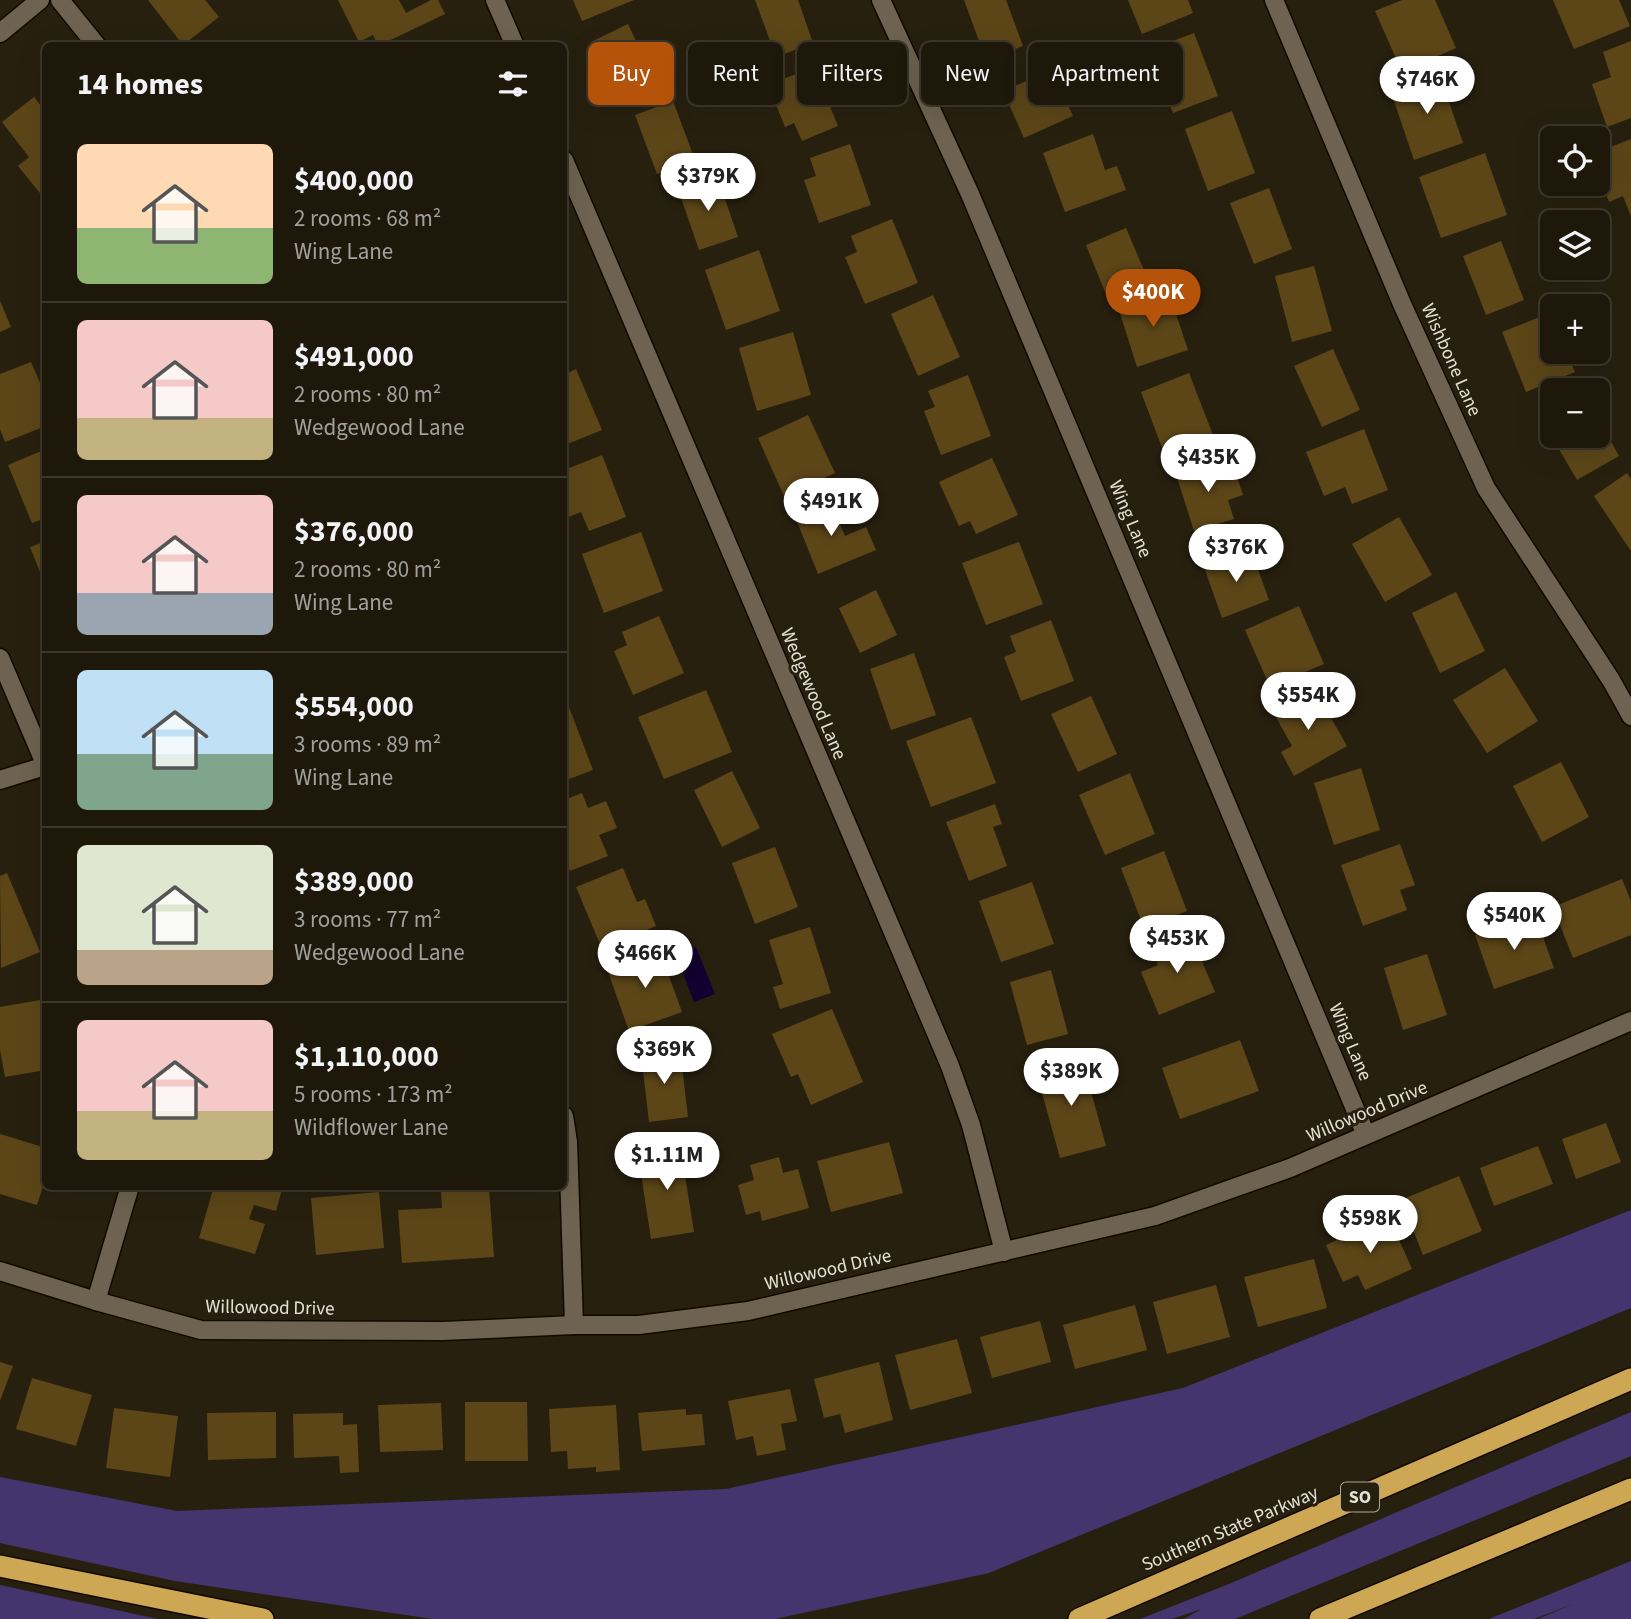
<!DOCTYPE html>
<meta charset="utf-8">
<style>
body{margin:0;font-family:"Source Sans 3",sans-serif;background:#2b2519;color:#f1f3f6;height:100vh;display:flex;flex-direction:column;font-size:26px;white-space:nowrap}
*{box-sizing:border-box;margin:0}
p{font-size:23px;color:#a1a09d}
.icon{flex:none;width:38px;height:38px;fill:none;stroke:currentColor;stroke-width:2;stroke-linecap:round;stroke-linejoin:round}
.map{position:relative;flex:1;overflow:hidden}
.side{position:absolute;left:42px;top:42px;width:525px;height:1148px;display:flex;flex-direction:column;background:#1e180b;border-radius:10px;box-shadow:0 7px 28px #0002,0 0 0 2px #3c372c}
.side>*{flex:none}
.hud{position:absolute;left:588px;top:42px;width:665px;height:63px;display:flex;gap:14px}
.buttons{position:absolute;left:1540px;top:126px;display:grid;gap:14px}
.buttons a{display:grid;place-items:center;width:70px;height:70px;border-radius:10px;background:#1e180b;box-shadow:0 7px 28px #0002,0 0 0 2px #3c372c;font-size:35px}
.price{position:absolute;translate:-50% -60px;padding:0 16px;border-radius:24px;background:#fff;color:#222;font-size:23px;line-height:46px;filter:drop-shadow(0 2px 4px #0008)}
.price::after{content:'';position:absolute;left:50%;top:42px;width:21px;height:16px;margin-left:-10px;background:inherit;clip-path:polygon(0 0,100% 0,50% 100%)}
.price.current{background:#b45309;color:#fff}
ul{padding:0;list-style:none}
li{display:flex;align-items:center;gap:21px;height:175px;padding:0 35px}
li+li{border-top:2px solid #3c372c}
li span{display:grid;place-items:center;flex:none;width:196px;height:140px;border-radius:10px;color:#555}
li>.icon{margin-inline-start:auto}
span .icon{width:84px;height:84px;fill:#fffc;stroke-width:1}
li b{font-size:30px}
h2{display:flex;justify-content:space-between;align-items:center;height:84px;padding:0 35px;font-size:30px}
.tag{padding:0 24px;border-radius:10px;background:#1e180b;box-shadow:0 7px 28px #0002,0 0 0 2px #3c372c;font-size:24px;line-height:63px}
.tag.current{background:#b45309;color:#fff}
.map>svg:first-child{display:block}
.green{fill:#44356f}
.water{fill:#120030}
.building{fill:#5c4618}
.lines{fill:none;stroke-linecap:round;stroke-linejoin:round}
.minor-casing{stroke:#110900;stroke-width:21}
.motorway-casing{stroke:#110900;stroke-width:24}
.minor{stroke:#6d6350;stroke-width:18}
.motorway{stroke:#cea755;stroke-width:21}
.labels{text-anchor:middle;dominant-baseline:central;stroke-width:6;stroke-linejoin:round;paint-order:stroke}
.shield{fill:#28200f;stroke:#ada79a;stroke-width:2}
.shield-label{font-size:18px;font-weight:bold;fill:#e6e1d6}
.street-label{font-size:19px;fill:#e6e1d6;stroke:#28200f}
</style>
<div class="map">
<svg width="1631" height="1619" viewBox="0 0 1631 1619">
<rect width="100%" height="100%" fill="#28200f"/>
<!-- green -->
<g class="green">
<polygon points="1631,1210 1631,1308 989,1573 775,1619 433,1619 175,1581 0,1543 0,1477 177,1511 726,1489 1183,1388"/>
<polygon points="1631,1412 1631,1456 1235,1619 1184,1619 1201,1609 1172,1619 1140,1619 1229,1584"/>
<polygon points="1631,1561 1631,1619 1538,1619 1573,1604 1534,1619 1489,1619"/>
<polygon points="0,1585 158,1619 0,1619"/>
</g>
<!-- water -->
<polygon class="water" points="696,947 715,994 694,1002 676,955"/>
<!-- building -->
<g class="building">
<polygon points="148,0 205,0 219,17 183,45"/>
<polygon points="338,0 399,0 406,13 431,0 438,0 445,14 378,46 373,35 359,42"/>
<polygon points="573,0 634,0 582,21"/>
<polygon points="755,0 798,0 813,43 776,57"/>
<polygon points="964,0 1006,0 1023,46 986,60"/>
<polygon points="1128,0 1188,0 1193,13 1142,34"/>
<polygon points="1402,0 1435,0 1456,48 1402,72 1375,11"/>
<polygon points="1553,0 1619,0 1630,26 1574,49"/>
<polygon points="628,24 655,82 618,99 591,42"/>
<polygon points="1194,33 1218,96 1173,113 1149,50"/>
<polygon points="1631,41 1631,118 1607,127 1592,84 1611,77 1603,52"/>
<polygon points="814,67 838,126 802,141 794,123 785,127 768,85"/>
<polygon points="1052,70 1073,116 1024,138 1003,91"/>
<polygon points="1439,72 1463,143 1414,160 1390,89"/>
<polygon points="34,97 46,112 44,198 18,166 29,157 2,122"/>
<polygon points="673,101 695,160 657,174 635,115"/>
<polygon points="1232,111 1255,173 1208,191 1185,129"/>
<polygon points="1093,134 1105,170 1117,166 1126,190 1065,212 1043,153"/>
<polygon points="1631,139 1631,216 1623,196 1609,202 1598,173 1598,152"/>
<polygon points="850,144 871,205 819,223 804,180 816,176 810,158"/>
<polygon points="1485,153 1507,215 1441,238 1419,177"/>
<polygon points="717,176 738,237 699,250 678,189"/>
<polygon points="1269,188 1292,249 1254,264 1230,203"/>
<polygon points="892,219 918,283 865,304 845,257 857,252 851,236"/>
<polygon points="1126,228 1146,275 1105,292 1086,245"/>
<polygon points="1501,241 1524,300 1486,315 1463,256"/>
<polygon points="759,250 780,311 726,330 705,270"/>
<polygon points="1314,266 1332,331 1292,342 1275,276"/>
<polygon points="1168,290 1188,350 1137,367 1118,307"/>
<polygon points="933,295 960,357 918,376 891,314"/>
<polygon points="0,301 11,327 0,332"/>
<polygon points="1550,313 1552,318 1552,352 1566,352 1575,372 1526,392 1502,332"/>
<polygon points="793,332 811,395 757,411 739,348"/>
<polygon points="1333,349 1360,410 1322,427 1294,366"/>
<polygon points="31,362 46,396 46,426 5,442 0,429 0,374"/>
<polygon points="576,369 602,430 565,445 564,375"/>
<polygon points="1189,373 1213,435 1164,453 1141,392"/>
<polygon points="968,375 991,436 941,455 924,411 935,407 928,391"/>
<polygon points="808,415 835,473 784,496 758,438"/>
<polygon points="1552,417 1552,436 1598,436 1598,418 1619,456 1577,480 1543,422"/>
<polygon points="1364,429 1388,490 1352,504 1345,487 1324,496 1306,452"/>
<polygon points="46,449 46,518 32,523 8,465"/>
<polygon points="602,455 626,517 589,531 581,512 566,518 564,512 564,470"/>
<polygon points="992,458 1018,515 976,534 970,521 959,526 939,482"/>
<polygon points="1211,460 1216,477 1235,471 1243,495 1228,500 1234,519 1194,531 1175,471"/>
<polygon points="1627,473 1631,479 1631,551 1594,496"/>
<polygon points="830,500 845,536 866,527 876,550 818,574 794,514"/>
<polygon points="1399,517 1432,575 1385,602 1352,544"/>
<polygon points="641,532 663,591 604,613 582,554"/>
<polygon points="46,541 46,570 40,572 30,547"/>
<polygon points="1019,542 1043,604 986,625 962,563"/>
<polygon points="1251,550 1269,600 1222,618 1204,567"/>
<polygon points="876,590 897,635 860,653 839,608"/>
<polygon points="1456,592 1485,651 1440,673 1412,613"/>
<polygon points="1299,606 1324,664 1270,687 1245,630"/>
<polygon points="659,616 684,673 633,695 614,651 627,645 622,632"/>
<polygon points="1051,620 1074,681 1021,701 1004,657 1016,652 1010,636"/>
<polygon points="914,653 936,715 891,730 870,669"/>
<polygon points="1505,668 1538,721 1487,753 1453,700"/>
<polygon points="1314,688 1347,746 1294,776 1281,752 1292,746 1273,712"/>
<polygon points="706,690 732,752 664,779 638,717"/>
<polygon points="1091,696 1117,754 1078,772 1051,714"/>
<polygon points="567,702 593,770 564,781 564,704"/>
<polygon points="971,717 996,783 931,807 906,741"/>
<polygon points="1561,762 1589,817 1542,842 1513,786"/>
<polygon points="1361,768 1380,830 1334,845 1314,783"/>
<polygon points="732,771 760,828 722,847 694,790"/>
<polygon points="1130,773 1155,834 1105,855 1079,795"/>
<polygon points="582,793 588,808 606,801 617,828 599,835 608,856 570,871 564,856 564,800"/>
<polygon points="995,804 1002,824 993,827 1007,866 969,881 946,822"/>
<polygon points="1400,844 1415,885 1400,890 1407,910 1363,926 1341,865"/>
<polygon points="775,847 798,907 755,924 732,863"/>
<polygon points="1164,851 1187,911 1144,928 1121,868"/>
<polygon points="623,868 637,902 645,899 656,926 602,949 576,887"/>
<polygon points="7,873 40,952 1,968 0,876"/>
<polygon points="1622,879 1631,901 1631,935 1573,958 1553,907"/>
<polygon points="1032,882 1054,944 1001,962 979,901"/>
<polygon points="1535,915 1554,968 1494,989 1475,935"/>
<polygon points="810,927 831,993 780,1009 773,987 783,984 769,940"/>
<polygon points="1190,933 1215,992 1159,1015 1141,972 1158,965 1151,948"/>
<polygon points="663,948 670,966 666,968 682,1012 629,1031 607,969"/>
<polygon points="1427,954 1447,1015 1403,1030 1384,968"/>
<polygon points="1051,970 1068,1034 1027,1045 1010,982"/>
<polygon points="46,999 46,1070 5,1077 0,1050 0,1007"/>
<polygon points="832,1009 863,1082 811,1105 798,1074 791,1077 772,1034"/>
<polygon points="1240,1040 1259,1091 1180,1119 1162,1068"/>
<polygon points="680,1049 688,1117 649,1122 641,1054"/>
<polygon points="1082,1059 1106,1146 1060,1158 1036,1071"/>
<polygon points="1606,1123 1621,1162 1576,1179 1562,1139"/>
<polygon points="0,1134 46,1148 46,1177 37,1205 0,1194"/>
<polygon points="679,1138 694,1232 651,1239 641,1174 655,1172 650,1143"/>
<polygon points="889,1142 903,1193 831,1212 817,1161"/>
<polygon points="1538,1146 1553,1184 1494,1206 1480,1168"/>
<polygon points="779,1157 783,1173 798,1169 809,1208 762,1221 760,1211 746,1215 738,1185 754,1180 750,1165"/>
<polygon points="1459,1176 1482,1231 1423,1255 1401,1200"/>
<polygon points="214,1186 283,1186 276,1211 254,1205 249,1219 265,1224 255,1254 199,1238"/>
<polygon points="489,1187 494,1257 402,1263 398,1210 442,1208 441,1190"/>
<polygon points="379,1192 384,1248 316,1255 311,1198"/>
<polygon points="1389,1217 1412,1269 1365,1290 1358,1275 1343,1282 1326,1245"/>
<polygon points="1314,1259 1327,1308 1258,1327 1244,1277"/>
<polygon points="1216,1285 1230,1337 1167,1354 1153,1302"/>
<polygon points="1135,1305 1147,1350 1075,1369 1063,1325"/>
<polygon points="1040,1321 1051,1362 992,1378 980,1337"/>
<polygon points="957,1339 972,1393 910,1410 895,1355"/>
<polygon points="0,1362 13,1366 0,1401"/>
<polygon points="879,1362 893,1420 845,1433 840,1414 824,1418 814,1379"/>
<polygon points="32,1378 92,1395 76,1446 16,1429"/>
<polygon points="790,1389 797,1421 781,1424 786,1450 757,1456 753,1436 736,1440 728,1401"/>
<polygon points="465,1402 527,1402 528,1461 465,1461"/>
<polygon points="441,1403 443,1450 380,1452 378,1405"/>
<polygon points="616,1405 620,1470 596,1472 596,1467 568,1469 567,1451 551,1452 549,1409"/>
<polygon points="114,1408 178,1416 170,1477 106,1468"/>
<polygon points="686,1409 686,1415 702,1414 705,1445 642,1451 638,1413"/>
<polygon points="276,1412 276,1458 208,1460 207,1413"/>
<polygon points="343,1413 343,1425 357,1424 359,1472 340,1473 339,1456 294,1458 293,1414"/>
</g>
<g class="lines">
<!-- minor casing -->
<g class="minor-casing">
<g id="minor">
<polyline points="60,0 97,46"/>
<polyline points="495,0 515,46"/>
<polyline points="881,0 970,194 1366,1135"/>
<polyline points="1274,0 1402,304 1486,488 1611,680 1631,716"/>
<polyline points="0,33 40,0"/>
<polyline points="564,160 950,1066 971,1125 1004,1252"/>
<polyline points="0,658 46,766"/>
<polyline points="0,780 45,766"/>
<polyline points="564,1116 568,1142 574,1325"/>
<polyline points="0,1271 96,1301 201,1330 443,1331 574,1325 639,1325 748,1311 1155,1216 1290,1168 1631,1021"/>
<polyline points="96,1301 130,1186"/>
</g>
</g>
<!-- motorway casing -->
<g class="motorway-casing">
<g id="motorway">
<polyline points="0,1566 263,1619"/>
<polyline points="1079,1619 1631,1379"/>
<polyline points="1320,1619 1631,1489"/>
</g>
</g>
<!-- minor -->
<use href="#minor" class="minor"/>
<!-- motorway -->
<use href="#motorway" class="motorway"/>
</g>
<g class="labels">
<!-- shield labels -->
<rect class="shield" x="1341" y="1482.5" width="38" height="29" rx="5"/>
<g class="shield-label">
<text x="1360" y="1497">SO</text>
</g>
<!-- street labels -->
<g class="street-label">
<text transform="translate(1451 360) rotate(66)">Wishbone Lane</text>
<text transform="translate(1130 519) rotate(67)">Wing Lane</text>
<text transform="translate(813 694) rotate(67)">Wedgewood Lane</text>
<text transform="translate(1350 1042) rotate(67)">Wing Lane</text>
<text transform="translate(1367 1112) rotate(-23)">Willowood Drive</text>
<text transform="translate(828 1270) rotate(-13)">Willowood Drive</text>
<text transform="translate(270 1308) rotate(1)">Willowood Drive</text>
<text transform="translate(1230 1529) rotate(-23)">Southern State Parkway</text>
</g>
</g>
</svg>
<div class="buttons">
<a><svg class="icon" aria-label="locate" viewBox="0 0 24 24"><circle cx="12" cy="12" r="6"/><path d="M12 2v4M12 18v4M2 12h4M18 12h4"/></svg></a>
<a><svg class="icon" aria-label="layers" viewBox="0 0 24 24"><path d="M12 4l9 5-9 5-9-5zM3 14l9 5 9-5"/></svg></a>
<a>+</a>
<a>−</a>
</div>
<b class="price" style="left:1427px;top:116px">$746K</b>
<b class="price" style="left:708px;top:213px">$379K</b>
<b class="price current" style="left:1153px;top:329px">$400K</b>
<b class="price" style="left:1208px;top:494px">$435K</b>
<b class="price" style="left:831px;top:538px">$491K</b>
<b class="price" style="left:1236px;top:584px">$376K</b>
<b class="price" style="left:1308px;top:732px">$554K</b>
<b class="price" style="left:1514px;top:952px">$540K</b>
<b class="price" style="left:1177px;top:975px">$453K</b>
<b class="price" style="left:645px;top:990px">$466K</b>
<b class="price" style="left:664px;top:1086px">$369K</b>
<b class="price" style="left:1071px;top:1108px">$389K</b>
<b class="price" style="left:667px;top:1192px">$1.11M</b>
<b class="price" style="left:1370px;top:1255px">$598K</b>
<div class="hud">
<a class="tag current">Buy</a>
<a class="tag">Rent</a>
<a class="tag">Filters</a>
<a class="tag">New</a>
<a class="tag">Apartment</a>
</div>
<section class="side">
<h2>14 homes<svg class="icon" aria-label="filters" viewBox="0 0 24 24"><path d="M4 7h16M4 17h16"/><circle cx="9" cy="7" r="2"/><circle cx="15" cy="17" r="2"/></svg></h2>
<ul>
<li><span style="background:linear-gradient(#ffd9b3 60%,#8fb573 0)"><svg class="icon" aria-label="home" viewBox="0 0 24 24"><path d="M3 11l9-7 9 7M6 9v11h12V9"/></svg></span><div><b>$400,000</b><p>2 rooms · 68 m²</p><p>Wing Lane</p></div></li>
<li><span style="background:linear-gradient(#f6c9c9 70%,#c2b280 0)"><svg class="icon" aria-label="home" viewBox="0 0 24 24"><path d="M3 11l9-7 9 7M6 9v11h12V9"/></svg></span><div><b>$491,000</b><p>2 rooms · 80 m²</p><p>Wedgewood Lane</p></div></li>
<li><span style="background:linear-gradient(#f6c9c9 70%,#9aa5b1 0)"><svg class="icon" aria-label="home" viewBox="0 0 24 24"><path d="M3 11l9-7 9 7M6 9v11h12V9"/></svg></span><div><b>$376,000</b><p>2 rooms · 80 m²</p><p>Wing Lane</p></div></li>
<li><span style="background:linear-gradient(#bfe0f5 60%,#7fa58c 0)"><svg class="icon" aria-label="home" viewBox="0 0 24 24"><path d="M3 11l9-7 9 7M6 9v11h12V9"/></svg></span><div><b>$554,000</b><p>3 rooms · 89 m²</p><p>Wing Lane</p></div></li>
<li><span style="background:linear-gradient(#dfe7d0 75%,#b9a48a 0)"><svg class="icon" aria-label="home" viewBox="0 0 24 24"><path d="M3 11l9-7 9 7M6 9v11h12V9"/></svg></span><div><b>$389,000</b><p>3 rooms · 77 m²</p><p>Wedgewood Lane</p></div></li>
<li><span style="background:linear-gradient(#f6c9c9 65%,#c2b280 0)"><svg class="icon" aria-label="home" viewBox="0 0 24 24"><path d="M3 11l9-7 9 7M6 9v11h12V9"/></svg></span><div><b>$1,110,000</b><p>5 rooms · 173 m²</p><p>Wildflower Lane</p></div></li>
</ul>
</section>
</div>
